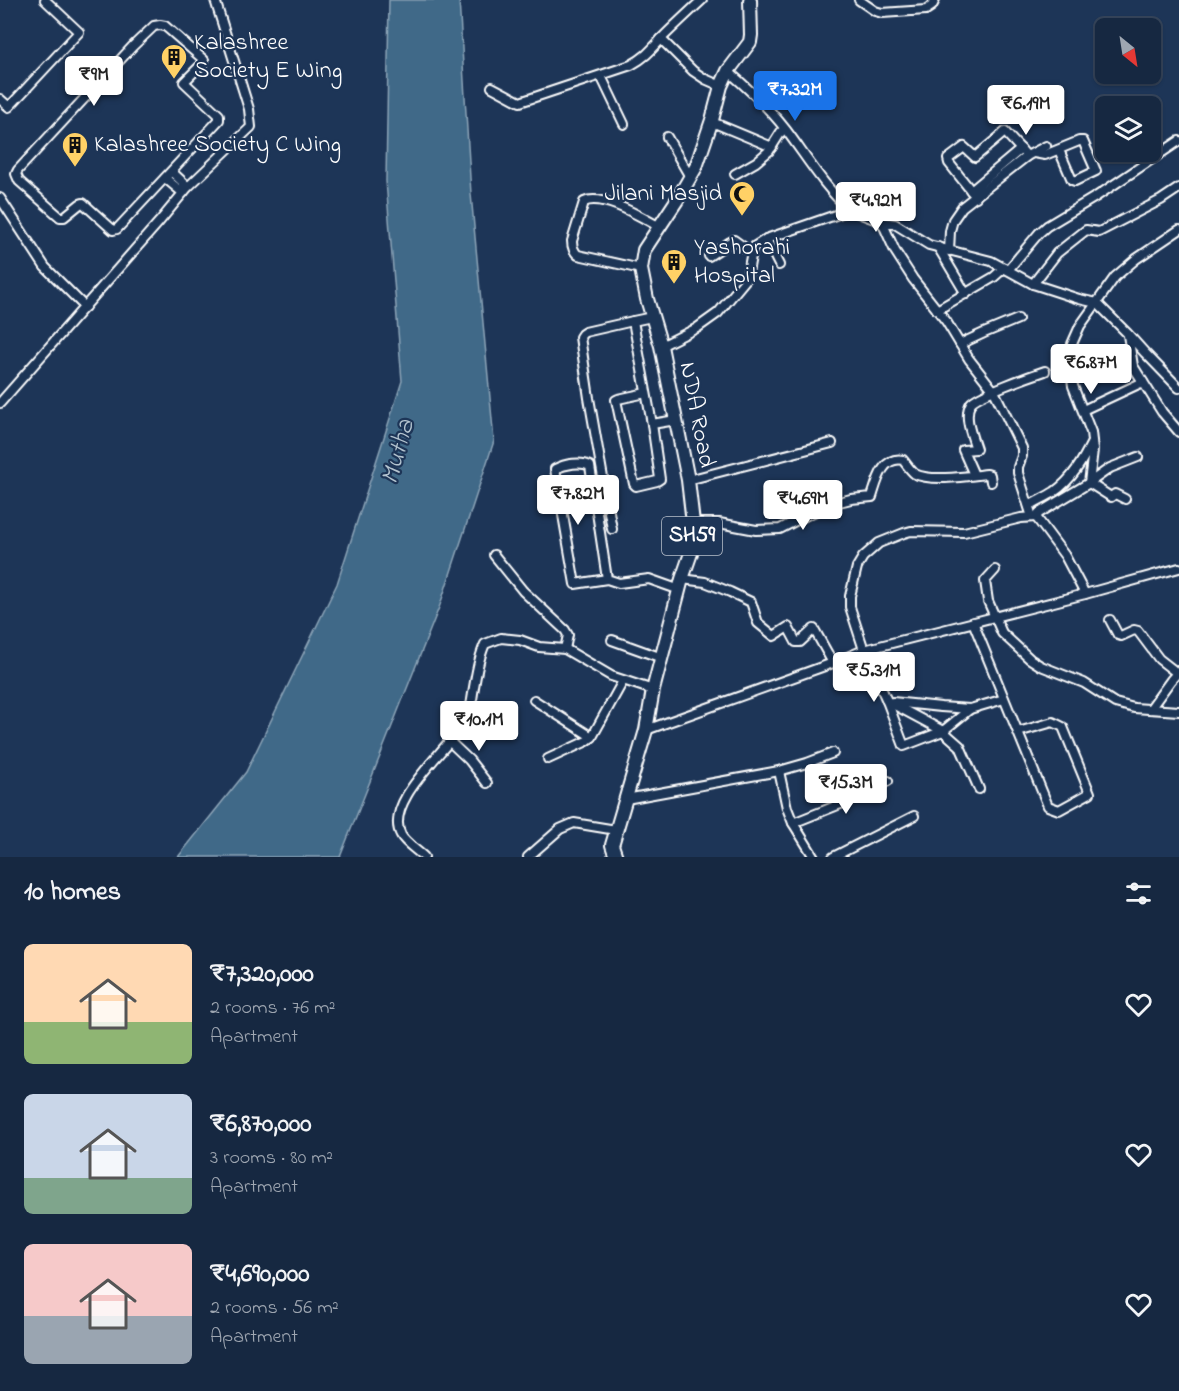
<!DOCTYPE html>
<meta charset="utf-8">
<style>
body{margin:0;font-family:"Indie Flower",sans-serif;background:#23344c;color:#f1f3f6;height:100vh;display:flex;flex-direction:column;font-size:22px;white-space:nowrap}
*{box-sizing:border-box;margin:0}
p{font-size:20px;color:#9ea6b1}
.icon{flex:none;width:33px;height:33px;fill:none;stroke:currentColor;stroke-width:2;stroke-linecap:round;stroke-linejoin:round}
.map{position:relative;height:857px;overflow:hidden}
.side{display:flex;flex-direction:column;background:#162841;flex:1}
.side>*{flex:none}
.needle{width:39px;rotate:150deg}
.buttons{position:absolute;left:1095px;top:18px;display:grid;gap:12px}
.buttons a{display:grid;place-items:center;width:66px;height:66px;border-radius:9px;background:#162841;box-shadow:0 2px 4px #0004,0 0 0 2px #35445a;font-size:30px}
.price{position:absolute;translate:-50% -51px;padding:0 14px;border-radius:6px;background:#fff;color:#222;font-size:20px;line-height:39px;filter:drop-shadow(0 2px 3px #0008)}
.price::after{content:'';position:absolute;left:50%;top:36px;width:18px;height:14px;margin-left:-9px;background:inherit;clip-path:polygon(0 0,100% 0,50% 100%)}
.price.active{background:#1a73e8;color:#fff}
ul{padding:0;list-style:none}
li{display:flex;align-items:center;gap:18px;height:150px;padding:0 24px}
li span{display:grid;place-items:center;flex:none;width:168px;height:120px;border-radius:9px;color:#555}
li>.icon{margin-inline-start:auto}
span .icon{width:72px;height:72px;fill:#fffc;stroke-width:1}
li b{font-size:26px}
h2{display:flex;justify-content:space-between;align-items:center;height:72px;padding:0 24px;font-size:26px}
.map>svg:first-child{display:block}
.water{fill:#416988;stroke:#8da5b8;stroke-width:1.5}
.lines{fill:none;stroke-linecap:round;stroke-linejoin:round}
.street-casing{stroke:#fff;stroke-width:12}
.primary-casing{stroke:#fff;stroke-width:16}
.street{stroke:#1d3557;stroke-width:8}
.primary{stroke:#1d3557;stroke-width:12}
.labels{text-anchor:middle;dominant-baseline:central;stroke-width:4.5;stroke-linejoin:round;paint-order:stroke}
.shield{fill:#1d3557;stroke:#bbc2cd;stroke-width:1.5}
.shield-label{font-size:22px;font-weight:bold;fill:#fff}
.poi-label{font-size:24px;fill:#fff;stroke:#1d3557;text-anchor:start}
.street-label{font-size:24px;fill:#fff;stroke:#1d3557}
.water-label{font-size:26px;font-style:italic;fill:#b3c3cf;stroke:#1d3557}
</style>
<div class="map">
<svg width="1179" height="857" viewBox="0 0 1179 857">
<rect width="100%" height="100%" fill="#1d3557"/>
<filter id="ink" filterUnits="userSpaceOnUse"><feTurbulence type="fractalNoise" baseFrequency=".0167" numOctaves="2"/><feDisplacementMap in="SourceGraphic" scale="12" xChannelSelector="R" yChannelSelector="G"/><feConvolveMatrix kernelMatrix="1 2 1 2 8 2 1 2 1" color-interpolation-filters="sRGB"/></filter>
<g filter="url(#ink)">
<!-- water -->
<polygon class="water" points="389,0 459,0 471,194 494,441 440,605 340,857 178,857 246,772 337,584 402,381 386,181"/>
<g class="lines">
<!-- street casing -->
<g class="street-casing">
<g id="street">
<polyline points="859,0 875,11 882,13 926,10 932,6 935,0"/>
<polygon points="160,25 165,26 204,60 203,63 184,82 219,115 219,120 117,229 113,230 83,203 80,204 64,217 60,217 19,181 16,174 18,170 133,46 154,26"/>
<polyline points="661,39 693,71 705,79 721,86"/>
<path d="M728,71C749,89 769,108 786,130C807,158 824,187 850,210"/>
<polyline points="601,76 624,124"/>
<path d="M492,87L520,102L631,65C647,56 651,50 663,37C676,24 689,12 702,0"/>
<polyline points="0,99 9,107 79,32 45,0"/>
<polyline points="712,122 772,147"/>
<polyline points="667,137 690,177"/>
<polyline points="1034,153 1045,155 1079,141 1083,141 1096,171 1075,181 1072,180 1059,150"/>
<polyline points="172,172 188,187"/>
<polyline points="735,174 756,162 769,151 781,132"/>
<polyline points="165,178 183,193"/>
<polyline points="971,191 1021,149"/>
<polyline points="976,197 949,163 948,159 964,147 975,157 1005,132 1027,156"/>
<polyline points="0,198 45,267 85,307"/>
<polyline points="882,222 895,251 913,279 946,321 969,359 994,391 1022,448 1022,456 1018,467 1018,473 1032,517"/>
<polyline points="766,239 779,265"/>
<polyline points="938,247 966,294"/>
<polyline points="949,251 950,231 953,220 962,207 1027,156 1046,146"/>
<polyline points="709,256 730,242 734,240 752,253"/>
<path d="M641,269L578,255C573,251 572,247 572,241L584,202C603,193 643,218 660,227"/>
<polyline points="1008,270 1039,233 1047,226 1097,196 1179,141"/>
<polyline points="1033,284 1057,253 1086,230 1099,232 1161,200 1179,188"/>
<polyline points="937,310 994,277 1004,268"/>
<polyline points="652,317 633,321 652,424 676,420"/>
<polyline points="1128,335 1133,366 1162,412 1179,432"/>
<polyline points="960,344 984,333 1018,319"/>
<polyline points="661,346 697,328 718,313 747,278 752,251 755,246 766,239 850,210 882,222 895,224 929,245 991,261 1033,284 1079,299 1097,303 1127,333 1145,353 1179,388"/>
<polyline points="646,393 618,399 616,400 634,484 636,486 657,481 660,479 652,424"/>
<polyline points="0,403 159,222 188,187 251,127 249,109 215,0"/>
<polyline points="1083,410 1143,382"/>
<path d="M974,475L963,450L976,449C972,436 963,416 971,403C976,395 1033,375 1045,371"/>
<polyline points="688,480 832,443"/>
<polyline points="1125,499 1115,494 1111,497 1089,483 1093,450 1091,432 1073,386 1070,364 1072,344 1080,326 1115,277 1136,259 1179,230"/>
<path d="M1029,506C1037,501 1046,497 1054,492C1072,480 1083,460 1092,442"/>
<path d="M693,523H719L756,530L780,529L809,514L835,503L851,499L872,497C877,482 882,456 903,460C906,464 911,471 915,474C931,482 969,476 987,474L990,475L991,482"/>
<polyline points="612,529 589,398 580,337 582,334 585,332 633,321"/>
<polyline points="494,555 523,591 565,630 568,635 565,649"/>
<polyline points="995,570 985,581 988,601 1002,633 1030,659 1041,666 1084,683 1115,703 1134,708 1179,711"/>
<path d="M607,579L575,584L555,469C565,464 581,461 590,466L607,579L619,583L649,579L680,590"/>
<polyline points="682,579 705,582 730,592 751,602 758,623 774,636 788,627 796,642 800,642 814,629 833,663"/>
<polyline points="1085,594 1065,556 1036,517 1039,513 1089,483 1110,468 1138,457"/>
<polyline points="1110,620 1118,635 1121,636 1134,630 1138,631 1159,659 1177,673"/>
<polyline points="973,622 1048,806 1059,810 1090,793 1063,727 1053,722 1018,732"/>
<polyline points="612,640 662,658"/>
<polyline points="534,700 592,737"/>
<polyline points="887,701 943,731 960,746 979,789"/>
<polyline points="893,702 941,707 970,709 1004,699"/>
<polyline points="970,709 943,731 904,746 887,701 864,650 850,607 850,596 857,567 863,557 879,543 904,533 911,531 964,532 1021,518 1036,517"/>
<polyline points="1150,709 1171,680 1179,671"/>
<polyline points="646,730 833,663 864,650 1085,594 1179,568"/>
<polyline points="449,741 469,760 487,783"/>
<polyline points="548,759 587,741 592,737 623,681"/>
<polyline points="779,771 807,763 833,753"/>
<polyline points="626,799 779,771 787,808 793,823 814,857"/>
<polyline points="793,823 853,799 888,781"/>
<path d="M424,857C417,850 405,843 401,835C382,800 455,745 468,715C471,709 472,700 473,693C476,676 478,659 485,644L501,638L520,640L539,647L565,649L611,676L653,690"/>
<polyline points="528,857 560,829 574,823 616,830"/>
<polyline points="833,857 914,816"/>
</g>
</g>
<!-- primary casing -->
<g class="primary-casing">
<polyline id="primary" points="616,857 612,845 646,730 653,690 682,579 691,553 693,523 688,480 661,346 647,299 641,269 644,250 677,200 696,167 712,120 721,86 728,71 750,42 751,35 750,0"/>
</g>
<!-- street -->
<use href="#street" class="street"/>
<!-- primary -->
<use href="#primary" class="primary"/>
</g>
</g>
<!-- icons -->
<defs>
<g id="building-pin" transform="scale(1.35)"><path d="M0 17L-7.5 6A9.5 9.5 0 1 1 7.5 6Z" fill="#ffd166" stroke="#1d3557"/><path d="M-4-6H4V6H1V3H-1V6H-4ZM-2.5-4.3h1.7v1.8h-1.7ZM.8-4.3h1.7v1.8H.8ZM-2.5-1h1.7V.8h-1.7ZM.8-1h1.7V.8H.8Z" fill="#111"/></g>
<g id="mosque-pin" transform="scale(1.35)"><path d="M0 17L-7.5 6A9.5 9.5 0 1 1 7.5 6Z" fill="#ffd166" stroke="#1d3557"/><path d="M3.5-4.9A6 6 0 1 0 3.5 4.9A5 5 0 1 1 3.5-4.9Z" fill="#111"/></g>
</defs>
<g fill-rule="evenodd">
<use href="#building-pin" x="174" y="57"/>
<use href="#building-pin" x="75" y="145"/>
<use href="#mosque-pin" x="742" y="194"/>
<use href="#building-pin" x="674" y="262"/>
</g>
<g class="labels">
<!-- shield labels -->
<rect class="shield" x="662" y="517" width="60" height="38" rx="4.5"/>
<g class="shield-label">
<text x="692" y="536">SH59</text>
</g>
<!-- poi labels -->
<g class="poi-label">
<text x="194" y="43">Kalashree<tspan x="194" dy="28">Society E Wing</tspan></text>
<text x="94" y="145">Kalashree Society C Wing</text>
<text x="722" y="194" text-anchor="end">Jilani Masjid</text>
<text x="694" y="248">Yashorahi<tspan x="694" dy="28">Hospital</tspan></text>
</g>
<!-- street labels -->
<g class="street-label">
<text transform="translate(696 415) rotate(79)">NDA Road</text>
</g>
<!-- water labels -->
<g class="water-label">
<text transform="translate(399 452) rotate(-75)">Mutha</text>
</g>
</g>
</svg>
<div class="buttons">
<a><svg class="needle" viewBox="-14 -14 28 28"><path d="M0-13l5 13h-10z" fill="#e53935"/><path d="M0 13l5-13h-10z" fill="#9ea6b1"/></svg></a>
<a><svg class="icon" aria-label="layers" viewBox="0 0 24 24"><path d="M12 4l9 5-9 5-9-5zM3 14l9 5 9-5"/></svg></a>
</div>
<b class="price" style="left:94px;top:107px">₹9M</b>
<b class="price active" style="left:795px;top:122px">₹7.32M</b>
<b class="price" style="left:1026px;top:136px">₹6.19M</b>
<b class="price" style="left:876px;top:233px">₹4.92M</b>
<b class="price" style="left:1091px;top:395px">₹6.87M</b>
<b class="price" style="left:578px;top:526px">₹7.82M</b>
<b class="price" style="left:803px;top:531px">₹4.69M</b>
<b class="price" style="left:874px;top:703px">₹5.31M</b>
<b class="price" style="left:479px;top:752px">₹10.1M</b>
<b class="price" style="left:846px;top:815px">₹15.3M</b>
</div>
<section class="side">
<h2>10 homes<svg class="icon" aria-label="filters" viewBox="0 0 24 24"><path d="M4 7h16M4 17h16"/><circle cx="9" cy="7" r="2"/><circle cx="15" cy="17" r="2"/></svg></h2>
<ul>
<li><span style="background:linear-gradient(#ffd9b3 65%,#8fb573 0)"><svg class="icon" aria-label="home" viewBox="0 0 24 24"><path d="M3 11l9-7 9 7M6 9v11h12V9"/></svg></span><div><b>₹7,320,000</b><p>2 rooms · 76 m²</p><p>Apartment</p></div><svg class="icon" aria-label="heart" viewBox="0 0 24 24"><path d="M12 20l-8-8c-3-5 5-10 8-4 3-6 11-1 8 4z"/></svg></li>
<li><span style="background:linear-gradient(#c9d6e8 70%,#7fa58c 0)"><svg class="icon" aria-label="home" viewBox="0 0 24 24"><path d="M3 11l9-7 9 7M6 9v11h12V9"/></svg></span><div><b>₹6,870,000</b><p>3 rooms · 80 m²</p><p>Apartment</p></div><svg class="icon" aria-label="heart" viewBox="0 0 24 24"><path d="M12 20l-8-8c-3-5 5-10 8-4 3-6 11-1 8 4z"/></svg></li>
<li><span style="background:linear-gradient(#f6c9c9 60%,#9aa5b1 0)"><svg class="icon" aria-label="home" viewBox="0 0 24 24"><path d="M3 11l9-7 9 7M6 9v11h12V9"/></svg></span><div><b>₹4,690,000</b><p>2 rooms · 56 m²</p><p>Apartment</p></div><svg class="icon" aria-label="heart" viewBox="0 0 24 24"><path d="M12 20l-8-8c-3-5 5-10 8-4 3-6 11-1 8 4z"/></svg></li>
</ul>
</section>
